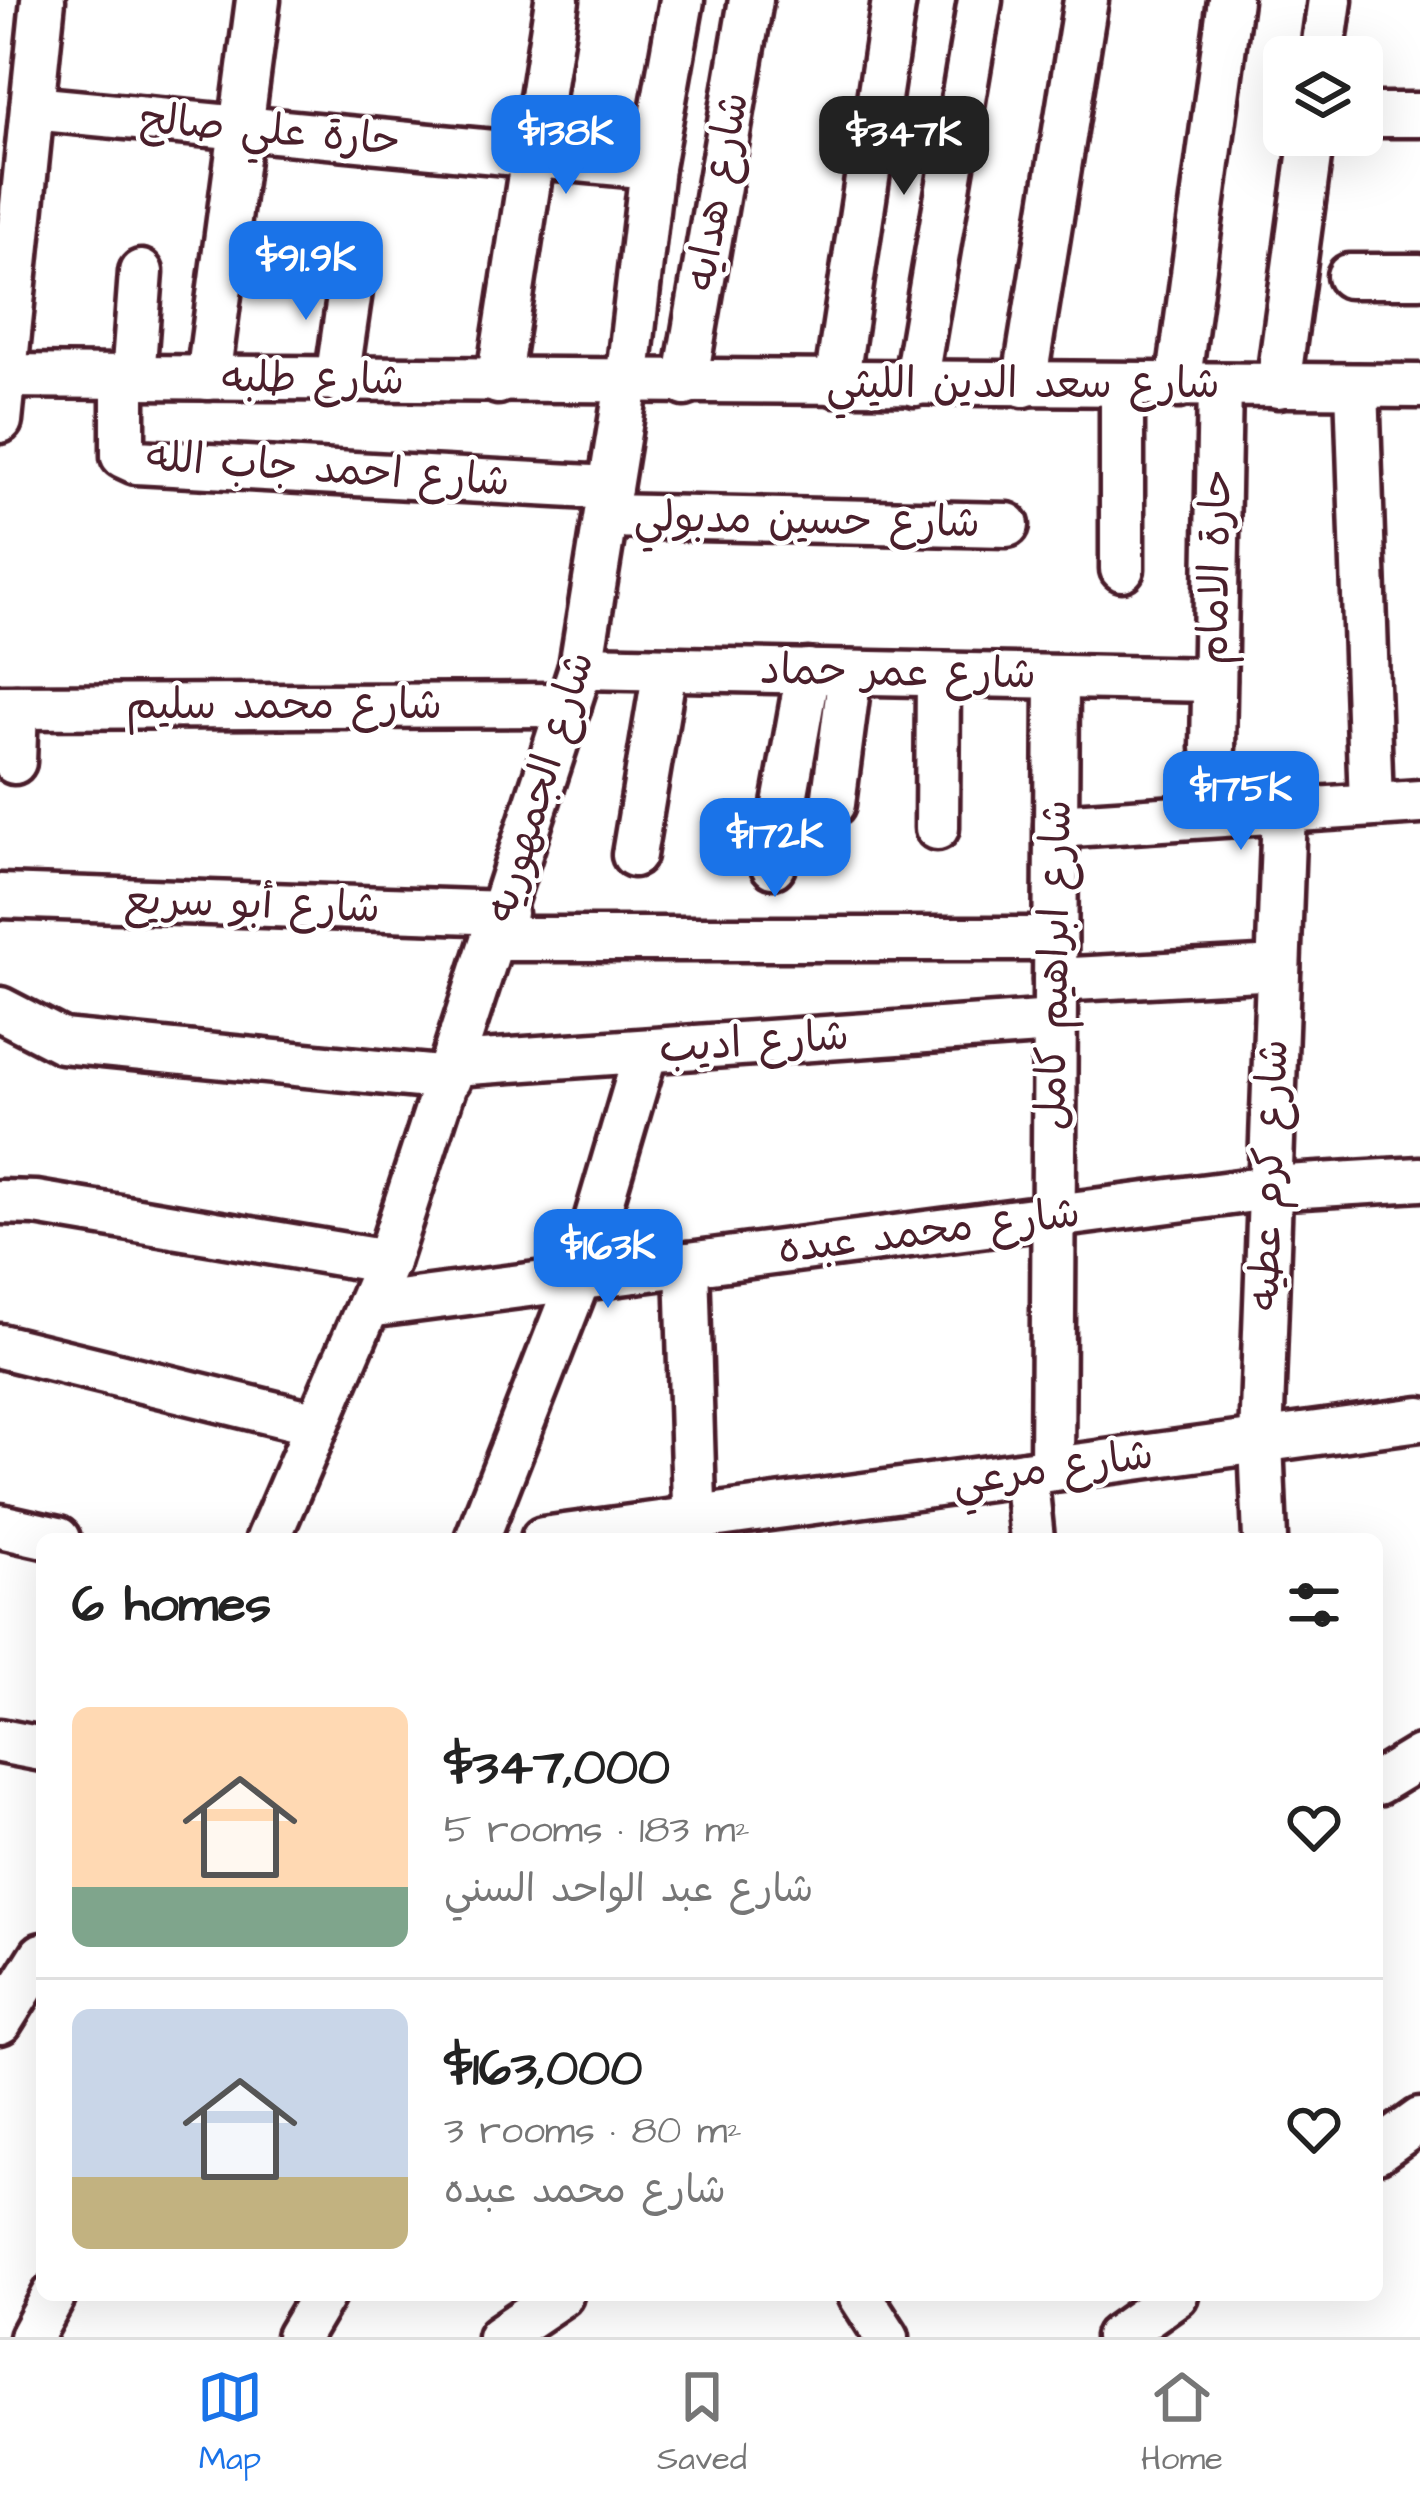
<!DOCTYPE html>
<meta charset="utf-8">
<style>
body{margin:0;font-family:"Architects Daughter","Playpen Sans Arabic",sans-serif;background:#f6f6f6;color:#222;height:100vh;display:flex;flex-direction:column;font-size:45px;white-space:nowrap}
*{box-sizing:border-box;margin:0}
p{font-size:39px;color:#767676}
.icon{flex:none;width:66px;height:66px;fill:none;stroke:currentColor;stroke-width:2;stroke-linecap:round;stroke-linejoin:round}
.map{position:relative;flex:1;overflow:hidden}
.panel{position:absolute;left:36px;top:1533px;width:1347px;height:768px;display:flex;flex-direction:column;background:#fff;border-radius:18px;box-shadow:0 12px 48px #0002}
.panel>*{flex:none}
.tools{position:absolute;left:1263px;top:36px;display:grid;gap:24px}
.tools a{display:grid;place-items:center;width:120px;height:120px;border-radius:18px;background:#fff;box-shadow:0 12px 48px #0002;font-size:60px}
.price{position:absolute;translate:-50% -102px;padding:0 27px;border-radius:24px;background:#1a73e8;color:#fff;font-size:39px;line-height:78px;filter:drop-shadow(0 3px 6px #0008)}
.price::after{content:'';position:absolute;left:50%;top:72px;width:36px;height:27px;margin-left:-18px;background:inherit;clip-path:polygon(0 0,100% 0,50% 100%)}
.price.current{background:#222;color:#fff}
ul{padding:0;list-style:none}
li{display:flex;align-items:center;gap:36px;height:300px;padding:0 36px}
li+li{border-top:3px solid #e0e0e0}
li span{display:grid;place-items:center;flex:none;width:336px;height:240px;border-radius:18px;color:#555}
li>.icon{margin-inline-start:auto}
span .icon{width:144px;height:144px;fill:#fffc;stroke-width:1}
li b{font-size:51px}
h2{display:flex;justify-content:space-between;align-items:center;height:144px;padding:0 36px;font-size:51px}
.dock{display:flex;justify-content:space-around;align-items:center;height:168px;border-top:3px solid #e0e0e0;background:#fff;font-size:33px;color:#767676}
.dock a{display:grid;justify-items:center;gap:6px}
.dock .current{color:#1a73e8}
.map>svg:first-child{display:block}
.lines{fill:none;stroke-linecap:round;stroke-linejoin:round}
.minor-casing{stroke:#4a1f2b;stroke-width:51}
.minor{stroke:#fff;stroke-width:42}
.labels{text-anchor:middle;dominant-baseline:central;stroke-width:9;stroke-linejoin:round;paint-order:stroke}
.street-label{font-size:42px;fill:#4a1f2b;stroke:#fff}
</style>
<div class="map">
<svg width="1420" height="2337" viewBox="0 0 1420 2337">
<rect width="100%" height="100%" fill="#fff"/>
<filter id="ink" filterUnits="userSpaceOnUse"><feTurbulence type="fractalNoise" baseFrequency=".00833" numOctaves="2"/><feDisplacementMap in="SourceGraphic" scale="24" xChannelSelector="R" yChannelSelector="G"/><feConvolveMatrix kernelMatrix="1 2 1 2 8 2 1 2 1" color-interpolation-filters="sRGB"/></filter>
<g filter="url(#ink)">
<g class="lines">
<!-- minor casing -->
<g class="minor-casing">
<g id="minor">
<polyline points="1322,57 1330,0"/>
<polyline points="32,108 652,167"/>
<polyline points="1362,115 1420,115"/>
<polyline points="1349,276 1420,276"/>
<polyline points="0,376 1420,386"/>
<polyline points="123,378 123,456 136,462 610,488"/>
<polyline points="133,378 141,272"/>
<polyline points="208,378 258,0"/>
<polyline points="337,380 352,277"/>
<polyline points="498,382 557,0"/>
<polyline points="685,384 751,0"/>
<polyline points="836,384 894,0"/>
<polyline points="915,384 980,0"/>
<polyline points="1024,385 1086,0"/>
<polyline points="1122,385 1122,569"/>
<polyline points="1178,386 1230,0"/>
<polyline points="1278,386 1312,135"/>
<polyline points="1357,386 1371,805"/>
<polyline points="0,421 43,0"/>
<polyline points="606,516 1007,525"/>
<polyline points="581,667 1214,680"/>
<polyline points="0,707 569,705"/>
<polyline points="1213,748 1220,386"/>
<polyline points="14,762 16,707"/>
<polyline points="833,804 850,673"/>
<polyline points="1056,826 1420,802"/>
<polyline points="937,828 938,675"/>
<polyline points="634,855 665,669"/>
<polyline points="773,866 808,671"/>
<polyline points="0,896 505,913"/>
<polyline points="495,939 1055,939"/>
<polyline points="1055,980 1278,968"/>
<polyline points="0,1009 62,1041 449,1079"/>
<polyline points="454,1064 1054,1022"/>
<polyline points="0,1202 36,1203 387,1262"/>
<polyline points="687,1264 695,1539"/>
<polyline points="368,1306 1269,1188 1420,1179"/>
<polyline points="0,1346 317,1424"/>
<polyline points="1052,1469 1057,677"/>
<polyline points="1025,1473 1032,1539"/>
<polyline points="0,1526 58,1539"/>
<polyline points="268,1539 387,1262 581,667 627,383 652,167 682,0"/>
<polyline points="477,1539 579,1278 646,1051"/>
<polyline points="543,1539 1420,1419"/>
<polyline points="1265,1539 1261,1441 1284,811"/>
<polyline points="0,1741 42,1749"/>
<polyline points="1377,1783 1420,1757"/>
<polyline points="0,2022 42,1955"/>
<polyline points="1377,2151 1420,2120"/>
<polyline points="860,2295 887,2337"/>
<polyline points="31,2337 54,2295"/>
<polyline points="298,2337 323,2295"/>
<polyline points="499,2337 561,2295"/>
<polyline points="1117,2337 1176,2295"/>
</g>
</g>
<!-- minor -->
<use href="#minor" class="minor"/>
</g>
</g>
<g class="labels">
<!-- street labels -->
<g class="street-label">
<text transform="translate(270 131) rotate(5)">حارة علي صالح</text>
<text transform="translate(718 192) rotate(-80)">شارع هدايه</text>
<text transform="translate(313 380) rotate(1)">شارع طلبه</text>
<text x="1023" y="385">شارع سعد الدين الليثي</text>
<text transform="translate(328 470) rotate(4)">شارع احمد جاب الله</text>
<text transform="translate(807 521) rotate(1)">شارع حسين مدبولي</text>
<text transform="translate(1216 567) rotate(-89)">حارة الامام</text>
<text transform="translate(898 673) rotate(1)">شارع عمر حماد</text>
<text x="284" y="706">شارع محمد سليم</text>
<text transform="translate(541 787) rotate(-73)">شارع الجمهوريه</text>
<text transform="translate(252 905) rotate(2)">شارع أبو سريع</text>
<text transform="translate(1055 965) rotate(-89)">شارع ابراهيم كامل</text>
<text transform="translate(754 1043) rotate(-4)">شارع اديب</text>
<text transform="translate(1270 1175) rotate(-88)">شارع كرم عطيه</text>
<text transform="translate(929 1232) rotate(-7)">شارع محمد عبده</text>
<text transform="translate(1053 1469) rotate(-8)">شارع مرعي</text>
</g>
</g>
</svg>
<div class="tools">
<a><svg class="icon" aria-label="layers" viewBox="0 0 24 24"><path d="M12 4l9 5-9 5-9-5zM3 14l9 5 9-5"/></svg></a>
</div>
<b class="price" style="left:566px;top:197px">$138K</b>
<b class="price current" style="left:904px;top:198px">$347K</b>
<b class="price" style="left:306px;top:323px">$91.9K</b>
<b class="price" style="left:1241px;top:853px">$175K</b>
<b class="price" style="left:775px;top:900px">$172K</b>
<b class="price" style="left:608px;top:1311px">$163K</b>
<section class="panel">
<h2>6 homes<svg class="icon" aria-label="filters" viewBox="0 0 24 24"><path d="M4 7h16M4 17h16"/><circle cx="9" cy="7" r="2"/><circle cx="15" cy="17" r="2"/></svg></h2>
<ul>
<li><span style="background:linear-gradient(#ffd9b3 75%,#7fa58c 0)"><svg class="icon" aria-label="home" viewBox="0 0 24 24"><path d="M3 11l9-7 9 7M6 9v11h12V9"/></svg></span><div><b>$347,000</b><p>5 rooms · 183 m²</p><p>شارع عبد الواحد السني</p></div><svg class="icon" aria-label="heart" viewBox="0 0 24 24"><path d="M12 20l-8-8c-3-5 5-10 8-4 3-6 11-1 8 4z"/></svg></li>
<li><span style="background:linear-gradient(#c9d6e8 70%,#c2b280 0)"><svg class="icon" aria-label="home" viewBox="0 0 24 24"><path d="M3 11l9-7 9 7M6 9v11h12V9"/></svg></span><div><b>$163,000</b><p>3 rooms · 80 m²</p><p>شارع محمد عبده</p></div><svg class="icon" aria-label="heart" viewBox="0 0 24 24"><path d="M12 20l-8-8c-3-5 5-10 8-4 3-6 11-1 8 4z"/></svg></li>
</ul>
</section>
</div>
<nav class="dock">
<a class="current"><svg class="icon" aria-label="map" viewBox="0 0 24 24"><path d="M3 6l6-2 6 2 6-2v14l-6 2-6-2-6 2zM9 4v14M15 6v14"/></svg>Map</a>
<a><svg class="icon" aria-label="saved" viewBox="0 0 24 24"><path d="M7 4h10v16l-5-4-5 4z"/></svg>Saved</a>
<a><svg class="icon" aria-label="home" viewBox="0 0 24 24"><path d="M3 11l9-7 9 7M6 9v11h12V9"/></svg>Home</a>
</nav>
